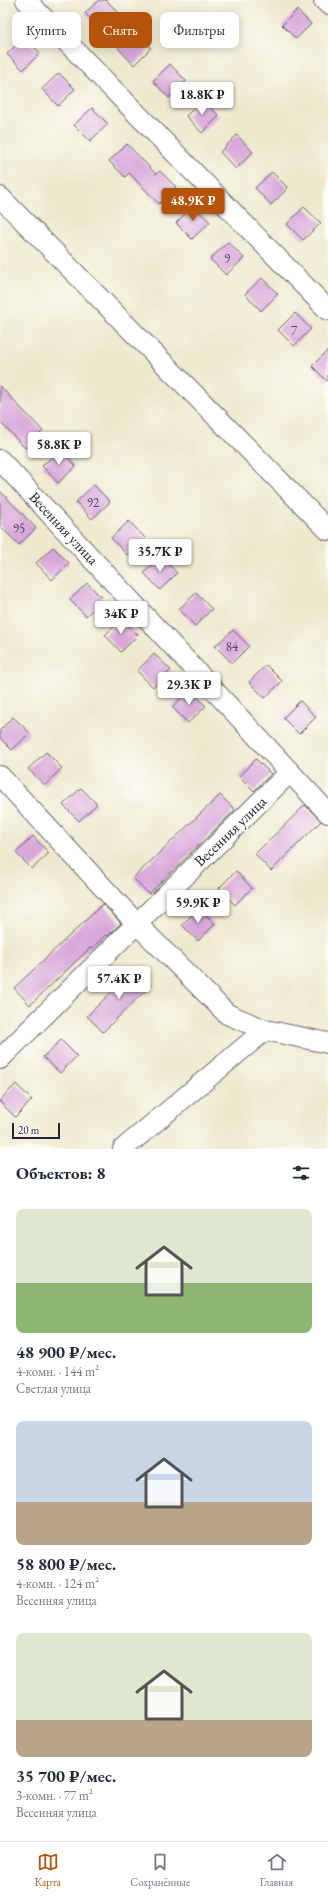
<!DOCTYPE html>
<html lang="ru">
<meta charset="utf-8">
<style>
body{margin:0;font-family:"EB Garamond",serif;background:#f6f6f7;color:#1f2937;height:100vh;display:flex;flex-direction:column;font-size:15px;white-space:nowrap}
*{box-sizing:border-box;margin:0}
p{font-size:13px;color:#747a83}
.icon{flex:none;width:22px;height:22px;fill:none;stroke:currentColor;stroke-width:2;stroke-linecap:round;stroke-linejoin:round}
.map{position:relative;height:1149px;overflow:hidden}
.sheet{display:flex;flex-direction:column;background:#fff;flex:1}
.sheet>*{flex:none}
.banner{position:absolute;left:12px;top:12px;width:304px;height:36px;display:flex;gap:8px}
.scale{position:absolute;left:12px;bottom:10px;width:48px;box-sizing:border-box;padding-left:4px;border:2px solid #22223b;border-top:0;font-size:11px;line-height:14px;white-space:nowrap;color:#22223b;-webkit-text-stroke:3px #fdfcf7;paint-order:stroke}
.price{position:absolute;translate:-50% -34px;padding:0 9px;border-radius:4px;background:#fff;color:#222;font-size:13px;line-height:26px;filter:drop-shadow(0 1px 2px #0008)}
.price::after{content:'';position:absolute;left:50%;top:24px;width:12px;height:9px;margin-left:-6px;background:inherit;clip-path:polygon(0 0,100% 0,50% 100%)}
.price.current{background:#b45309;color:#fff}
ul{padding:0;list-style:none}
li{display:grid;align-content:center;gap:8px;height:212px;padding:0 16px}
li span{display:grid;place-items:center;height:124px;border-radius:8px;color:#555}
li>.icon{margin-inline-start:auto}
span .icon{width:72px;height:72px;fill:#fffc;stroke-width:1}
li b{font-size:17px}
h2{display:flex;justify-content:space-between;align-items:center;height:48px;padding:0 16px;font-size:17px}
.pill{padding:0 14px;border-radius:8px;background:#fff;box-shadow:0 2px 10px #0003;font-size:14px;line-height:36px}
.pill.current{background:#b45309;color:#fff}
.dock{display:flex;justify-content:space-around;align-items:center;height:56px;border-top:1px solid #e0e1e3;background:#fff;font-size:11px;color:#747a83}
.dock a{display:grid;justify-items:center;gap:2px}
.dock .current{color:#b45309}
.map>svg:first-child{display:block}
.building{fill:#d9a7da}
.lines{fill:none;stroke-linecap:round;stroke-linejoin:round}
.minor-casing{stroke:#69686e;stroke-width:22}
.minor{stroke:#fff;stroke-width:20}
.labels{text-anchor:middle;dominant-baseline:central;stroke-width:4;stroke-linejoin:round;paint-order:stroke}
.number-label{font-size:13px;fill:#504363}
.street-label{font-size:15px;fill:#22223b;stroke:#fdfcf7}
</style>
<div class="map">
<svg width="328" height="1149" viewBox="0 0 328 1149">
<rect width="100%" height="100%" fill="#fdfcf7"/>
<filter id="ink" filterUnits="userSpaceOnUse"><feTurbulence type="fractalNoise" baseFrequency=".025" numOctaves="2"/><feDisplacementMap in="SourceGraphic" scale="8" xChannelSelector="R" yChannelSelector="G"/><feConvolveMatrix kernelMatrix="1 2 1 2 8 2 1 2 1" color-interpolation-filters="sRGB"/></filter>
<filter id="wash" filterUnits="userSpaceOnUse"><feTurbulence type="fractalNoise" baseFrequency=".012" numOctaves="4" result="noise"/><feDisplacementMap in="SourceGraphic" scale="16" xChannelSelector="R" yChannelSelector="G"/><feGaussianBlur stdDeviation="0.9" result="paint"/><feColorMatrix in="noise" values="0 0 0 0 0 0 0 0 0 0 0 0 0 0 0 0 0 1.4 0 .05"/><feComposite in="paint" operator="in"/></filter>
<g filter="url(#wash)">
<rect width="100%" height="100%" fill="#eee9ce"/>
<g id="blocks">
<!-- building -->
<g class="building">
<polygon points="99,0 106,0 119,13 101,30 85,13"/>
<polygon points="297,10 311,24 296,39 282,25"/>
<polygon points="135,32 151,48 134,65 118,48"/>
<polygon points="24,37 40,53 23,70 7,54"/>
<polygon points="170,64 186,81 169,98 153,81"/>
<polygon points="59,73 75,89 58,106 42,89"/>
<polygon points="203,100 219,116 202,133 186,116"/>
<polygon points="92,108 108,124 90,141 74,125"/>
<polygon points="237,135 253,152 236,169 220,152"/>
<polygon points="127,144 156,174 160,171 176,187 159,204 129,173 125,177 109,161"/>
<polygon points="272,172 288,188 271,205 255,188"/>
<polygon points="193,206 210,222 192,239 176,223"/>
<polygon points="304,207 321,223 303,240 287,224"/>
<polygon points="228,242 244,258 226,275 210,259"/>
<polygon points="262,278 278,294 261,311 245,294"/>
<polygon points="295,313 311,329 294,346 278,330"/>
<polygon points="328,350 328,382 312,366"/>
<polygon points="0,386 43,431 25,448 0,422"/>
<polygon points="60,449 76,466 58,483 42,466"/>
<polygon points="94,485 110,502 92,519 76,502"/>
<polygon points="0,491 36,528 19,545 0,526"/>
<polygon points="129,521 145,538 127,555 111,538"/>
<polygon points="53,547 69,563 52,580 36,563"/>
<polygon points="161,556 177,573 160,590 144,573"/>
<polygon points="87,583 103,599 86,616 70,600"/>
<polygon points="196,593 212,609 195,626 179,609"/>
<polygon points="122,619 138,635 121,652 105,635"/>
<polygon points="233,630 249,646 232,663 215,646"/>
<polygon points="154,654 171,670 153,687 137,671"/>
<polygon points="266,665 282,681 265,698 249,682"/>
<polygon points="190,690 206,706 188,723 172,707"/>
<polygon points="300,701 316,717 299,734 283,718"/>
<polygon points="13,717 30,733 12,750 0,738 0,730"/>
<polygon points="46,752 62,768 45,785 28,769"/>
<polygon points="256,759 271,774 254,791 239,776"/>
<polygon points="81,788 97,804 79,821 63,805"/>
<polygon points="220,795 235,810 149,894 133,878"/>
<polygon points="305,805 321,821 271,871 255,854"/>
<polygon points="33,836 49,853 32,869 16,853"/>
<polygon points="236,871 252,888 235,905 219,888"/>
<polygon points="103,904 121,923 108,936 106,935 91,949 90,948 30,1005 14,988"/>
<polygon points="199,908 215,924 198,941 182,925"/>
<polygon points="135,969 151,985 103,1032 87,1016"/>
<polygon points="61,1040 77,1056 60,1073 43,1057"/>
<polygon points="16,1084 32,1100 15,1117 0,1102 0,1100"/>
</g>
</g>
</g>
<g filter="url(#ink)">
<use href="#blocks" fill-opacity="0" stroke="#69686e" stroke-width="1"/>
<g class="lines">
<!-- minor casing -->
<g class="minor-casing">
<g id="minor">
<polyline points="26,0 328,310"/>
<polyline points="324,0 328,4"/>
<polyline points="0,197 328,530"/>
<polyline points="0,460 328,813"/>
<polyline points="0,776 136,923 227,1014 265,1030 328,1043"/>
<polyline points="0,1059 290,772"/>
<polyline points="123,1149 265,1030"/>
</g>
</g>
<!-- minor -->
<use href="#minor" class="minor"/>
</g>
</g>
<g class="labels">
<!-- number labels -->
<g class="number-label">
<text x="227" y="258">9</text>
<text x="294" y="330">7</text>
<text x="93" y="502">92</text>
<text x="19" y="528">95</text>
<text x="232" y="646">84</text>
</g>
<!-- street labels -->
<g class="street-label">
<text transform="translate(64 528) rotate(47)">Весенняя улица</text>
<text transform="translate(230 831) rotate(-44)">Весенняя улица</text>
</g>
</g>
</svg>
<div class="scale">20 m</div>
<b class="price" style="left:202px;top:116px">18.8K ₽</b>
<b class="price current" style="left:193px;top:222px">48.9K ₽</b>
<b class="price" style="left:59px;top:466px">58.8K ₽</b>
<b class="price" style="left:160px;top:573px">35.7K ₽</b>
<b class="price" style="left:121px;top:635px">34K ₽</b>
<b class="price" style="left:189px;top:706px">29.3K ₽</b>
<b class="price" style="left:198px;top:924px">59.9K ₽</b>
<b class="price" style="left:119px;top:1000px">57.4K ₽</b>
<div class="banner">
<a class="pill">Купить</a>
<a class="pill current">Снять</a>
<a class="pill">Фильтры</a>
</div>
</div>
<section class="sheet">
<h2>Объектов: 8<svg class="icon" aria-label="filters" viewBox="0 0 24 24"><path d="M4 7h16M4 17h16"/><circle cx="9" cy="7" r="2"/><circle cx="15" cy="17" r="2"/></svg></h2>
<ul>
<li><span style="background:linear-gradient(#dfe7d0 60%,#8fb573 0)"><svg class="icon" aria-label="home" viewBox="0 0 24 24"><path d="M3 11l9-7 9 7M6 9v11h12V9"/></svg></span><div><b>48 900 ₽/мес.</b><p>4-комн. · 144 m²</p><p>Светлая улица</p></div></li>
<li><span style="background:linear-gradient(#c9d6e8 65%,#b9a48a 0)"><svg class="icon" aria-label="home" viewBox="0 0 24 24"><path d="M3 11l9-7 9 7M6 9v11h12V9"/></svg></span><div><b>58 800 ₽/мес.</b><p>4-комн. · 124 m²</p><p>Весенняя улица</p></div></li>
<li><span style="background:linear-gradient(#dfe7d0 70%,#b9a48a 0)"><svg class="icon" aria-label="home" viewBox="0 0 24 24"><path d="M3 11l9-7 9 7M6 9v11h12V9"/></svg></span><div><b>35 700 ₽/мес.</b><p>3-комн. · 77 m²</p><p>Весенняя улица</p></div></li>
</ul>
</section>
<nav class="dock">
<a class="current"><svg class="icon" aria-label="map" viewBox="0 0 24 24"><path d="M3 6l6-2 6 2 6-2v14l-6 2-6-2-6 2zM9 4v14M15 6v14"/></svg>Карта</a>
<a><svg class="icon" aria-label="saved" viewBox="0 0 24 24"><path d="M7 4h10v16l-5-4-5 4z"/></svg>Сохранённые</a>
<a><svg class="icon" aria-label="home" viewBox="0 0 24 24"><path d="M3 11l9-7 9 7M6 9v11h12V9"/></svg>Главная</a>
</nav>
